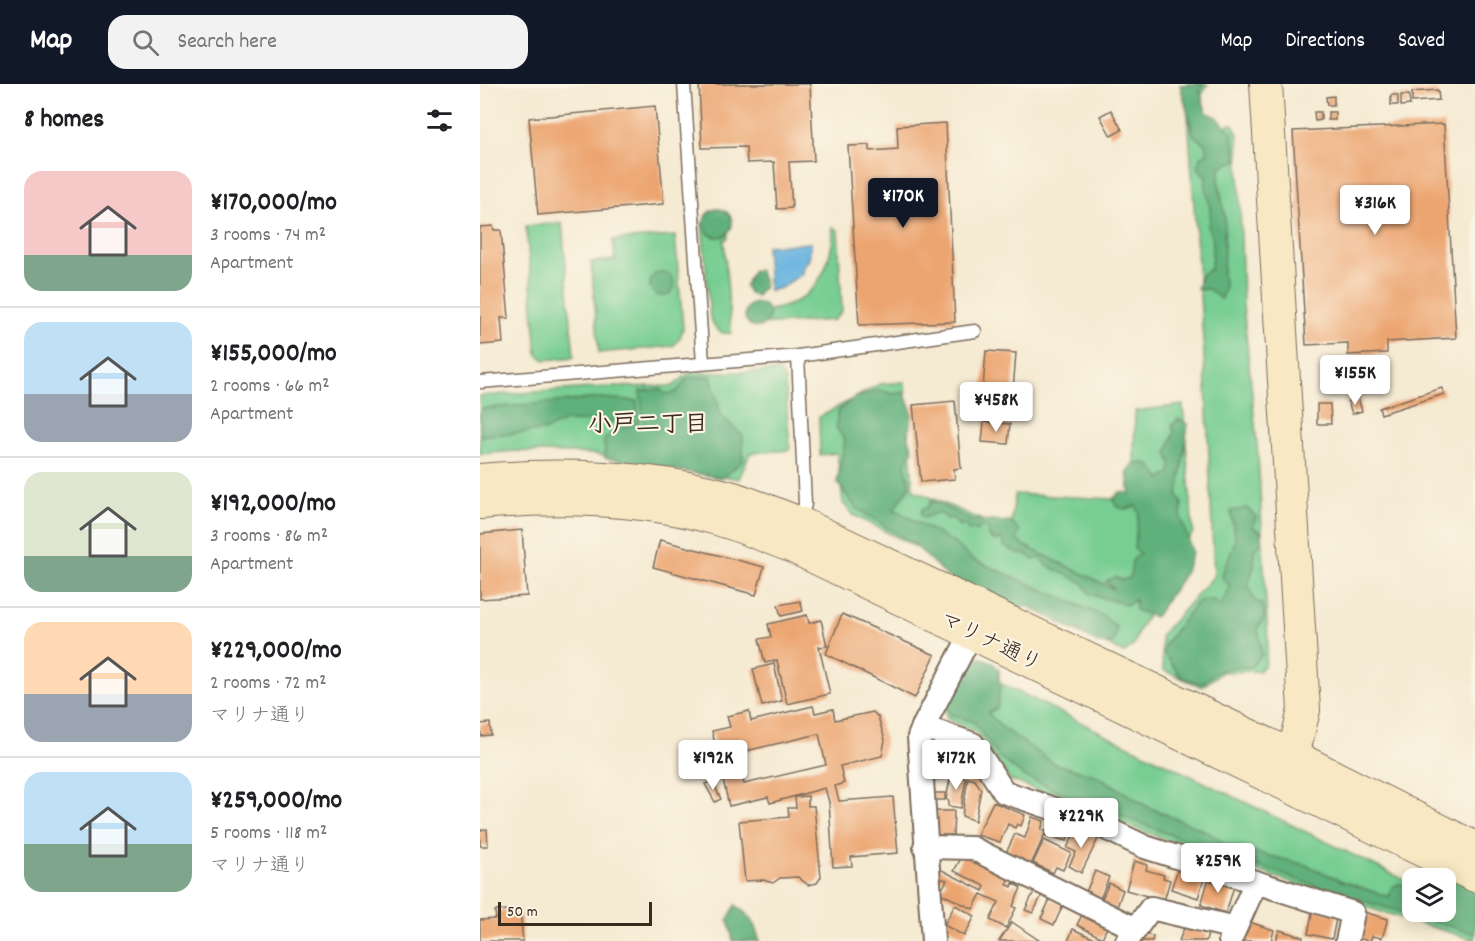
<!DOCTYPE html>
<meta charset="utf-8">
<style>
body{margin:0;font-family:Dekko,"Klee One",sans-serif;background:#f2f2f2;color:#202124;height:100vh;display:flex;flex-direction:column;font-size:22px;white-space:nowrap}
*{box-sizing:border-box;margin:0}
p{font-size:20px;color:#757577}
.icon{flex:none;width:33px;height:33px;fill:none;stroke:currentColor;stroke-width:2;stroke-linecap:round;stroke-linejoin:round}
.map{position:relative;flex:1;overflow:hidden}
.drawer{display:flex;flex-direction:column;background:#fff;width:480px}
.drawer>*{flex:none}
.fabs{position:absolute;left:922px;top:784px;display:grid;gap:12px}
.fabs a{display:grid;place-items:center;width:54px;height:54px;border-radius:12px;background:#fff;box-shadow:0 3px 15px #0003;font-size:30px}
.scale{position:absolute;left:18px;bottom:15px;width:154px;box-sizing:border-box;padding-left:6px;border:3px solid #3b2a1e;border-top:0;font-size:16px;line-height:21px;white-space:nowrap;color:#3b2a1e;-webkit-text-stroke:4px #fcf5e5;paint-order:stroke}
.price{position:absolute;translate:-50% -51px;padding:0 14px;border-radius:6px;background:#fff;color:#222;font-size:20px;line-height:39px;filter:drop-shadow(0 2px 3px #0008)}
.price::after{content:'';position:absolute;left:50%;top:36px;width:18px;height:14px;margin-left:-9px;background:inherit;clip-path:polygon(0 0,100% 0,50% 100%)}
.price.on{background:#111827;color:#fff}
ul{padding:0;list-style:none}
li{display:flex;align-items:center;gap:18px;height:150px;padding:0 24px}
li+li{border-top:2px solid #e0e0e0}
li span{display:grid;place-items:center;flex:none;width:168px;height:120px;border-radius:18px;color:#555}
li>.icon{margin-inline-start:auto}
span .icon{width:72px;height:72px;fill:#fffc;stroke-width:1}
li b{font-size:26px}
h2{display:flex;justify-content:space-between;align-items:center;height:72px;padding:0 24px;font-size:26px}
header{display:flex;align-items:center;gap:36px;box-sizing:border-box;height:84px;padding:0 30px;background:#111827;color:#fff}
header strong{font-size:28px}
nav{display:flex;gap:33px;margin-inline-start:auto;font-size:21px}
.search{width:420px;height:54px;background:#f2f2f2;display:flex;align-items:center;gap:15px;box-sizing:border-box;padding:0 21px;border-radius:18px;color:#757577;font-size:22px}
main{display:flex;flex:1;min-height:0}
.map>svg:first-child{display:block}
.green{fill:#77cd92;stroke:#597c58;stroke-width:1.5}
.forest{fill:#61b07c;stroke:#4e6d4d;stroke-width:1.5}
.water{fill:#65b2df;stroke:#506e7e;stroke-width:1.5}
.building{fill:#eca571;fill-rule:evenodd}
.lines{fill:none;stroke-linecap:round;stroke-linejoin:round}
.lane-casing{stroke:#7c6d5d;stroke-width:15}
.street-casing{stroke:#7c6d5d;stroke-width:26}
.secondary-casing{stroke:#7c6d5d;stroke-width:34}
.lane{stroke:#fff;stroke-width:12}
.street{stroke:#fff;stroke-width:22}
.secondary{stroke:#f8e8c3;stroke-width:32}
.labels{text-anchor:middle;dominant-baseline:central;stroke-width:4.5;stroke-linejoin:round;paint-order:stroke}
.street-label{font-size:22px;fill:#3b2a1e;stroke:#fcf5e5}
.neighbourhood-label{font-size:24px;font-weight:bold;fill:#3b2a1e;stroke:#fcf5e5}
</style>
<header>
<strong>Map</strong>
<div class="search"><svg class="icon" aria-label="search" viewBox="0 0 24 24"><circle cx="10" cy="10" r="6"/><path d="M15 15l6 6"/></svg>Search here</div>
<nav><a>Map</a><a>Directions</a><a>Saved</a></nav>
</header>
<main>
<section class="drawer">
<h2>8 homes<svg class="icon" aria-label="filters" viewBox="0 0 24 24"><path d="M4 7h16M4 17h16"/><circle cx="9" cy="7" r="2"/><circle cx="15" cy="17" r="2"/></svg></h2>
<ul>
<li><span style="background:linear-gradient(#f6c9c9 70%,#7fa58c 0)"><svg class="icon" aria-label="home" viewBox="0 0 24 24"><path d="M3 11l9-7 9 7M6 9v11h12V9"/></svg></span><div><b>¥170,000/mo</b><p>3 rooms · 74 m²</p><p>Apartment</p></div></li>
<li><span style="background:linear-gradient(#bfe0f5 60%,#9aa5b1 0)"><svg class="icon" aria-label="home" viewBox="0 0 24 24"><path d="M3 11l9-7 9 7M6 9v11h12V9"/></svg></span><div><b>¥155,000/mo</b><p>2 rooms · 66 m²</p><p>Apartment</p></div></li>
<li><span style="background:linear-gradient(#dfe7d0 70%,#7fa58c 0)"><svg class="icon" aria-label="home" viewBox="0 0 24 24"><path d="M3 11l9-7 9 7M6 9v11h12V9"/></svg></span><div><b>¥192,000/mo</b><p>3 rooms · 86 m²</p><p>Apartment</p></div></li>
<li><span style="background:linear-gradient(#ffd9b3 60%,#9aa5b1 0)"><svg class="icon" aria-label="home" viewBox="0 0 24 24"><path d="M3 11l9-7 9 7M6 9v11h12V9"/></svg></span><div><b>¥229,000/mo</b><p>2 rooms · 72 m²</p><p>マリナ通り</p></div></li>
<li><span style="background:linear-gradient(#bfe0f5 60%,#7fa58c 0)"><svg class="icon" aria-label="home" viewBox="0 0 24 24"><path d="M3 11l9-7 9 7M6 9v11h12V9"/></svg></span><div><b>¥259,000/mo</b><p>5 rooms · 118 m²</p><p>マリナ通り</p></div></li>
</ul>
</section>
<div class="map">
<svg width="995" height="857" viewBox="0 0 995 857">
<rect width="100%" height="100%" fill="#fcf5e5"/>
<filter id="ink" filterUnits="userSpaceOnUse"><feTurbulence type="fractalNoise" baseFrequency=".0167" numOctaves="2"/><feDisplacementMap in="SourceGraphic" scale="12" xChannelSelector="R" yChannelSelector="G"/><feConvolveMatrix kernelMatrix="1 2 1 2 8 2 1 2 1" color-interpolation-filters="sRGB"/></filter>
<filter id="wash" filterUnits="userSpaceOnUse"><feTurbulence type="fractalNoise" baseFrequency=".008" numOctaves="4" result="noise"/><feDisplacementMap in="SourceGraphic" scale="24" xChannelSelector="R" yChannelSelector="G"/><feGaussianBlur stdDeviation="1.35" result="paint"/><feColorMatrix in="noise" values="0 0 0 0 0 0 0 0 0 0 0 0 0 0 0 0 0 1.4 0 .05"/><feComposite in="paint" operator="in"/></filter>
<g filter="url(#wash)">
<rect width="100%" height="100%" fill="#f5ead2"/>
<!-- green -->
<g class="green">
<polygon points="706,0 728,0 718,18 737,43 753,40 758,51 763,221 778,370 788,557 785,581 779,587 742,588 722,603 683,586 681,551 734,492 726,303"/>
<path d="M246,137L248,154L244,156L251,249C239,251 235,244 230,234L222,139Z"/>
<polygon points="82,139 94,273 65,276 57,270 46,142"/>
<path d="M352,143L358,146L362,227L354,236L278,241L272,227C309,228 337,212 348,176C351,165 354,154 352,143Z"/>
<polygon points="195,152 203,244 200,254 193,262 119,269 111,178 135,176 133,156"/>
<polygon points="299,287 305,296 310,366 270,369 259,395 114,370 35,367 0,370 0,312 125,303 193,302 209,289"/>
<polygon points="425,298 433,406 530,448 535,410 653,416 655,327 703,321 713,448 658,548 654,561 644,569 373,431 363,419 357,369 340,371 339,333 400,300"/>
<polygon points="487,583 933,800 933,828 995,829 995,856 879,821 689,757 530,696 495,647 467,635 465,627"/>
</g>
<!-- forest -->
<g class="forest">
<path d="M723,0L720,7L726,28L737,33L752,49L757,76L740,83L739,100L745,133L743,192L745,203L741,215L728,205L717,206L721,191L731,185L733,156L728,142C735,125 724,111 726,93L717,82L721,73L728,69L725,60L714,52L700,1Z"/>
<circle cx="238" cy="139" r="14"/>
<polygon points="279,186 285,201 277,212 269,209 265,202 272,187"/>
<circle cx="182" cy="200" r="12"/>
<circle cx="277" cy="231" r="12"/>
<polygon points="231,292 241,331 263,352 263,377 242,394 125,374 124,356 138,344 164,340 160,307 180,305 185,310 196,308 208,294"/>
<path d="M400,306L413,310L423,308C431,322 436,333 427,349L433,366L425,380L430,402L414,425L474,459L492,475L623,532L637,544L633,559L620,560L548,522L536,526C517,511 500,499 475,500L435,461L376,424L357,398L365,356L356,343L358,327L374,314Z"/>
<polygon points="121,314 157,317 159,338 86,337 63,347 0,352 0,325"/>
<polygon points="698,335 708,340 698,411 702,420 701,434 712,468 705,489 675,533 655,526 655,516 646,521 610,510 603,499 566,481 560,474 553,476 547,470 539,470 524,462 522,455 516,457 509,453 508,445 501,442 497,447 488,445 484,440 479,442 473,434 467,435 459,428 444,434 441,431 442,425 447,424 452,416 491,436 531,438 540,447 536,455 545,462 634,505 626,497 635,493 642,496 650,494 652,477 660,469 654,464 659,429 656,422 646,425 637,423 633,415 640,408 650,409 647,388 654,378 669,380 681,395 690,389 691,378 687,370 694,348 692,342"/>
<path d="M767,424L776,433L773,443L781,448L782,459L774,466V482L768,502L775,517L782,520L785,533L778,544L782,571L771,583C747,584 740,582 722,600L702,594L684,570L685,560L717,518L731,516L740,521L748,509L749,501L742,493C744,478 753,468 755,456C756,447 751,437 751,427Z"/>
<polygon points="499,573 512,578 519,586 520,607 517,624 508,629 524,645 575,680 618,692 668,723 728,748 747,761 826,781 862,797 909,813 912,803 918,800 933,801 933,828 966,828 966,795 960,794 971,793 995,801 995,850 863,811 727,765 592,713 545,693 519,673 494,638 470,630 463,617 484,576"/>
<polygon points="256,821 272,835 280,857 253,857 248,835"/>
</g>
<!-- water -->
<polygon class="water" points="331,159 329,175 321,187 323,189 301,204 289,207 286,162"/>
<g id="blocks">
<!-- building -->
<g class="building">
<polygon points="219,0 330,0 334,77 309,78 312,124 297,125 294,78 267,79 266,63 222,64"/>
<polygon points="958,6 959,16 932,18 932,8"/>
<rect x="911" y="11" width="7" height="10"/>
<polygon points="921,11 929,11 930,21 921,22"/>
<polygon points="854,12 854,21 847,21 846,13"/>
<polygon points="175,22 184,120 58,131 49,34"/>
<polygon points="631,26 642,46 631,52 620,32"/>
<polygon points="834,28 841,28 841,36 835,37"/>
<rect x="848" y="28" width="7" height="8"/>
<polygon points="466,39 475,238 379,241 368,62 390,61 390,67 418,65 417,42"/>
<polygon points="964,40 976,254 907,258 907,269 868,271 868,259 826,261 813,47"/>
<polygon points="13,142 14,146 21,146 29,234 21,234 23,259 0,261 0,143"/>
<polygon points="506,267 536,269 531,331 501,328"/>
<polygon points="962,304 964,310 901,330 899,324"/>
<polygon points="878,314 882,327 872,330 868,317"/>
<polygon points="475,317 481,384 474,385 475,395 441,398 433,321"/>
<polygon points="837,320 850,320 851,340 837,340"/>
<polygon points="504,338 530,340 528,360 502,358"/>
<polygon points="42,446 47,512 0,515 0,450"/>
<polygon points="180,456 284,483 276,511 173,483"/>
<polygon points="320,517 323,527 301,532 298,521"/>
<polygon points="362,530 455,571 435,614 346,570"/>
<polygon points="327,531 329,539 341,536 347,562 339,563 350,610 307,620 297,576 285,579 279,555 291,553 288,540"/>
<polygon points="294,580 302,617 282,622 273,585"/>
<path d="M333,622L335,629L353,625L355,636L393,628L398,633L405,656L402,672L360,682L364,699L355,702L359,717L413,713L418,769L371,773L372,782L353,783L349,718L345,704L290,719L288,713L249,722L232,647L250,643L247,632L269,627L271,637ZM339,650L346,681L264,700L257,669Z"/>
<polygon points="10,639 11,651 1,652 0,640"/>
<polygon points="450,657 483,671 480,679 447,665"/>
<polygon points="216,666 228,688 221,691 209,669"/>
<polygon points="463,678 464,695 448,696 447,679"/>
<polygon points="471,691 486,694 481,724 468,722 469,717 466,715"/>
<polygon points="488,694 495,696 501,705 495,737 482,732"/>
<polygon points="232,697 241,715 235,718 225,700"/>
<rect x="452" y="709" width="13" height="7"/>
<polygon points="328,712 328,722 334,722 341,793 337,799 328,801 318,793 300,794 293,799 283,796 265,797 259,737 309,733 308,724 316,724 315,713"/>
<polygon points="513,718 545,731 541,742 537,740 535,744 528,740 520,758 497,751"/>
<polygon points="456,727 474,727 473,751 456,751"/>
<polygon points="552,733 564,737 561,746 566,747 551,781 526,769 535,750 545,754"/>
<polygon points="570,737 591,743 587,757 566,752"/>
<polygon points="597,744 618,755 601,789 589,782 596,768 587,764"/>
<polygon points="7,745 8,762 0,762 0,746"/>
<polygon points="564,756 591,769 583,786 576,783 573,789 553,779"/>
<polygon points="483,771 530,793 526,800 532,803 533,799 541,804 533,822 536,824 526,844 510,836 519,818 501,810 493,825 460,809 467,796 454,793 454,782 503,807 505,802 474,787"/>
<polygon points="654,777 667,781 666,786 684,791 683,794 690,796 684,817 646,806"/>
<polygon points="700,779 726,788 718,814 691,805"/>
<polygon points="615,787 629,793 620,815 606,808"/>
<polygon points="730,791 755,799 746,829 721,821"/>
<polygon points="629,799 643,806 636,826 620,819"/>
<polygon points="554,808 562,811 553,829 545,826"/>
<polygon points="570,815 583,821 574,841 561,835"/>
<polygon points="475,821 495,832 484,852 464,841"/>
<polygon points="40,825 43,857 0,857 0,836 16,835 15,827"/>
<polygon points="833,825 857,830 852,855 828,850"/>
<polygon points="604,827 629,839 622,854 597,841"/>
<polygon points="884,828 908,835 902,854 892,852 890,857 877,854"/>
<polygon points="766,837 794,846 791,857 760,857"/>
<polygon points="532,838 560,857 519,857"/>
<polygon points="704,844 728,850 726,857 699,857"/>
<polygon points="593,845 619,857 588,857"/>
<polygon points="799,846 823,853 822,857 796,857"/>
<polygon points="657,848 673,852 672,857 655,857"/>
</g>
</g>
</g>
<g filter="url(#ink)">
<use href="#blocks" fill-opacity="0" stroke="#7c6d5d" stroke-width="1.5"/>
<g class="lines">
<!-- lane casing -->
<g class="lane-casing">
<g id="lane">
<polyline points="204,0 223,279"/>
<polyline points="318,272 325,420 320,438"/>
<polyline points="0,298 318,272 495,247"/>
</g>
</g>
<!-- street casing -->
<g class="street-casing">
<g id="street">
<polyline points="491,550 443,643 493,660 524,708 613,738 665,763 873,829 867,857"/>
<polyline points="443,643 439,653 453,857"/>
<polyline points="445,763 492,764 656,845"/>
<polyline points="750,856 776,798"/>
<polyline points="647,857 671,824 755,844"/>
</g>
</g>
<!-- secondary casing -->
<g class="secondary-casing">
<g id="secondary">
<polyline points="786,0 824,626 813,672 805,691"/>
<path d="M0,396C81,389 162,392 242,411C268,417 294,430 320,439L813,672L995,764"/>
<path d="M0,419C79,412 160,413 237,435C262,442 286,453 311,462L995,792"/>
</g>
</g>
<!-- lane -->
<use href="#lane" class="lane"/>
<!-- street -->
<use href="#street" class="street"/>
<!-- secondary -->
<use href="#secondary" class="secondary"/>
</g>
</g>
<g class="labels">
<!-- street labels -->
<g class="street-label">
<text transform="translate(510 559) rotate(26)">マリナ通り</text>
</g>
<!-- neighbourhood labels -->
<g class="neighbourhood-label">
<text x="168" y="342">小戸二丁目</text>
</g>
</g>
</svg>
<div class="fabs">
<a><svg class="icon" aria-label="layers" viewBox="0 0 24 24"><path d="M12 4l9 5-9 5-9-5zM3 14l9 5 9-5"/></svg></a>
</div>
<div class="scale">50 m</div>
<b class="price on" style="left:423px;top:145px">¥170K</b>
<b class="price" style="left:895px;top:152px">¥316K</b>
<b class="price" style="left:875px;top:322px">¥155K</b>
<b class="price" style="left:516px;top:349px">¥458K</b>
<b class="price" style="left:233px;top:707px">¥192K</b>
<b class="price" style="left:476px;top:707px">¥172K</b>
<b class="price" style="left:601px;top:765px">¥229K</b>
<b class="price" style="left:738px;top:810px">¥259K</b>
</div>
</main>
